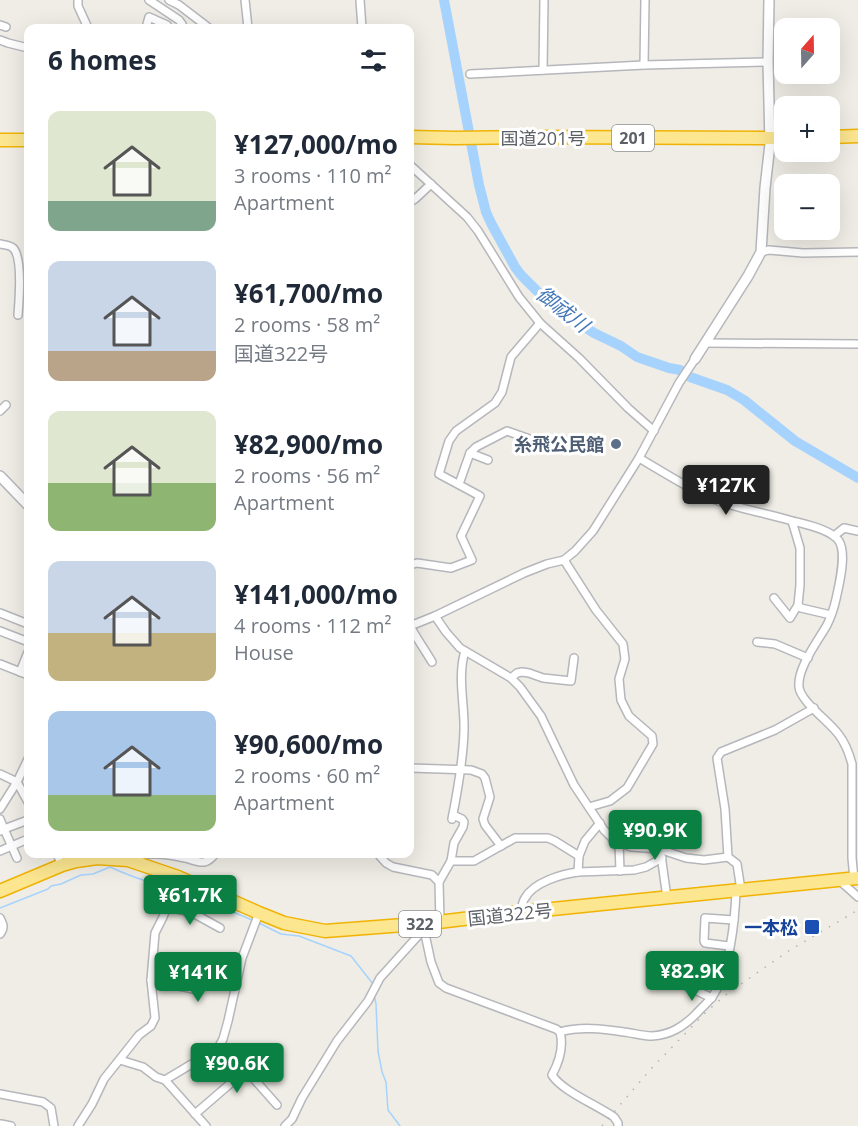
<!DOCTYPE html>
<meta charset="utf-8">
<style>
body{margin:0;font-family:"Open Sans","Noto Sans JP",sans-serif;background:#f2f2f3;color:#1f2937;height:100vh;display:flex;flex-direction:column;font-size:22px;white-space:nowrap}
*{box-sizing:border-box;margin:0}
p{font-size:20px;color:#747a83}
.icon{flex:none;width:33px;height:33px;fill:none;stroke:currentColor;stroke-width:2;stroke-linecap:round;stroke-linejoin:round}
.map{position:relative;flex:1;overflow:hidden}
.drawer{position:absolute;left:24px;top:24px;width:390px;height:834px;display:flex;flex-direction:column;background:#fff;border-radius:12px;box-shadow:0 6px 24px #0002}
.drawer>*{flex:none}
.needle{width:39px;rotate:20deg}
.controls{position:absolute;left:774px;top:18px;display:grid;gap:12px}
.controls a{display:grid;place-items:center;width:66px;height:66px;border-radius:12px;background:#fff;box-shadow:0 6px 24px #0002;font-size:30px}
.price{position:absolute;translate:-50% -51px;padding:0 14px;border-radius:6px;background:#0b8043;color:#fff;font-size:20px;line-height:39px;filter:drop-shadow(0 2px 3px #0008)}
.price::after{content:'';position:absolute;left:50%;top:36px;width:18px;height:14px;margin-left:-9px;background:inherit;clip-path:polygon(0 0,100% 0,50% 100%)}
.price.on{background:#222;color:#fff}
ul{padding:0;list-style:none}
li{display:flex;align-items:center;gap:18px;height:150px;padding:0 24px}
li span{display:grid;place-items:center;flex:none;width:168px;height:120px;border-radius:12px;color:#555}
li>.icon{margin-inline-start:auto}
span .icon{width:72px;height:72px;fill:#fffc;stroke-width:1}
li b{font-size:26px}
h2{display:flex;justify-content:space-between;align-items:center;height:72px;padding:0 24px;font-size:26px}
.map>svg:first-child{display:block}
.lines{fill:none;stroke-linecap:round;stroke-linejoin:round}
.stream{stroke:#a6d3fe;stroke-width:1.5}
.river{stroke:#a6d3fe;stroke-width:10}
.street-casing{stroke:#b6b7bc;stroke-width:10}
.secondary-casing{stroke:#b4b7bc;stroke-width:12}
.highway-casing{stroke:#f1b303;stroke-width:15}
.street{stroke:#fff;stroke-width:7}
.secondary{stroke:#fff;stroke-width:9}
.highway{stroke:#fce690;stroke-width:12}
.rail{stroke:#b4b4b5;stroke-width:1.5;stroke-dasharray:1.5 8;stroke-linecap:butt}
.service-dot{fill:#5c6f8a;stroke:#fff;stroke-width:2}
.transit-dot{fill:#1a4fb4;stroke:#fff;stroke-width:2}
.labels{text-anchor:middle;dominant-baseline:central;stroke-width:6;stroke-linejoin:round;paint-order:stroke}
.shield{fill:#fff;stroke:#8e9093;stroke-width:1.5}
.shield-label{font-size:16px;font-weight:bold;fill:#5d6065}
.street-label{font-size:18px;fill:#5d6065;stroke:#fff}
.service-label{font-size:18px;font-weight:bold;fill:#4e5e75;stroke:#fff;text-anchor:end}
.transit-label{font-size:18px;font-weight:bold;fill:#164399;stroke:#fff;text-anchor:end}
.water-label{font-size:20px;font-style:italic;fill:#4578b9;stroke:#fff}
</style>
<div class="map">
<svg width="858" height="1126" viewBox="0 0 858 1126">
<rect width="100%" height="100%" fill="#efede5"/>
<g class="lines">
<!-- stream -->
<g class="stream">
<polyline points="177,888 252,920"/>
<path d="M0,908L48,889L51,886L61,884L81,875L93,874L110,867C130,876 150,884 172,887"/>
<polyline points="257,922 281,934 299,936 351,956 373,984"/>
<polyline points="374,994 376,1004 378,1051 382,1072 386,1082 388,1110 400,1126"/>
</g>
<!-- river -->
<polyline class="river" points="444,0 479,185 486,212 491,223 515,267 521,275 537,291 562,312 594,333 621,346 637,357 669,368 680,370 690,377 727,390 744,400 795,441 858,478"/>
<!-- street casing -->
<g class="street-casing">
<g id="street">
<polyline points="78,0 78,6 88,28"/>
<polyline points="149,0 179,20 182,24 183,28"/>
<polyline points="169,0 179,5 209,28"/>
<polyline points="245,0 248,28"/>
<polyline points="360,0 362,28"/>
<polyline points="0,25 6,27"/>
<polyline points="146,28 149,17 167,25 166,28"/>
<polyline points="0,40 8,43 28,48"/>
<polyline points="644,65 645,0"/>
<polyline points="543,70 544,0"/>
<polyline points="470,74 644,65 768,62"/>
<polyline points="410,165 467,217 478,231 519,297 540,323 579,358 628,408 654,431"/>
<polyline points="410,202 415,199 431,184"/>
<path d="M0,244C5,245 10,245 13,248C23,257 19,302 18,315"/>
<polyline points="761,252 769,250 803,253 858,252"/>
<polyline points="706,343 858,344"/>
<polyline points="0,411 6,405"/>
<polyline points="470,453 488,460"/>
<path d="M639,458C661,471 683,485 706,496C732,508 762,512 789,520C803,524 831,529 839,541C847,554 839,585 836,599C834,608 831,617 827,625C818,641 797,668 799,687C800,701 830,722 839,735C846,744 849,753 852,764V858L854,879"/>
<polyline points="459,484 470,453 476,447 507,431 535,441"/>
<polyline points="792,521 800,548 800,585 798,605 801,608 831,615"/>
<polyline points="834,536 844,528 858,531"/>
<polyline points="564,560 596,610 623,644 625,659 619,679 621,700 629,716 652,736 653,744 627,788 610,801 589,807"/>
<polyline points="410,565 417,563 451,568 472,560 461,536 480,496 439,474 449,441 456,431 495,403 502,392 511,357 540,323"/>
<polyline points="774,598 790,618 798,605"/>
<polyline points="0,613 28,624"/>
<polyline points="435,616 446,632 460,648 511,678 520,687 541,716 574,785 604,830 614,840 631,847 659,849 686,858 704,860 728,857"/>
<polyline points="410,626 435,616 524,573 547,564 564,560 575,551 593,531 639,458 679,383 695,359"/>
<path d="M410,626C417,639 425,650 432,662"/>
<polyline points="0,631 26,641"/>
<polyline points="757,642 775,644 808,658"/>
<polyline points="0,664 28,675"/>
<polyline points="20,672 28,652"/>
<polyline points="511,678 517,673 522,672 529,673 543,678 571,681 574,658"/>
<polyline points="410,768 471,770 482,774 485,778 490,797 483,819 485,825 501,846"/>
<polyline points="0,774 17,782 28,802"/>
<polyline points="0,809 17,782 28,759"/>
<polyline points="0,819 4,829 0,831"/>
<path d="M452,819C458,789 463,761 464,731C465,705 457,677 465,651"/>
<polyline points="619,843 620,871"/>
<polyline points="0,851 28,839"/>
<polyline points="57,854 62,865"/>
<polyline points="378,854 386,863 393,867 432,875 439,882 440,922"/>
<polyline points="661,855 667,898"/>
<polyline points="579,856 578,872 634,870 646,867 662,858"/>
<polyline points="17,858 4,829 28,820"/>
<path d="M128,860C145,851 166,854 185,858C191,859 198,863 204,862C210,861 211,858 215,854"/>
<polyline points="451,861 454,843 463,827 464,822 462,819 453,815"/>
<polyline points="839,880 858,897"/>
<polyline points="439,882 451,861 474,861 515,838 548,838 555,841 579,856 585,841 600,823"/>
<polyline points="741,890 737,864 728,857 725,809 717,758 721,752 775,730 814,708"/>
<polyline points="167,907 191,912 220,928"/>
<path d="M521,912C522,907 522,902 525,898C534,882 562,874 578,872"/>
<path d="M0,918C3,924 5,928 0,934"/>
<path d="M430,923L425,934L431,962L439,983L446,988L556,1029L560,1032C581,1026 603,1029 624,1032C633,1033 643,1036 652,1036C670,1035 683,1027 696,1014C702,1007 710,1001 714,994C730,970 735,919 736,891"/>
<polyline points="729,946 705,943 704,941 705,918 734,920"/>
<polyline points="151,980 198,990 203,957"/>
<polyline points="682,984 712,998"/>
<path d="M560,1032C564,1047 559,1062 552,1075C562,1091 597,1105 614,1117L618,1123V1126"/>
<polyline points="120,1060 143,1067 156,1077 165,1080 190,1065 209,1056 217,1050 223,1039 228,1021 242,958 259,913"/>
<polyline points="165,1080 206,1126"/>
<polyline points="0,1094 43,1102 51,1108 54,1126"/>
<polyline points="195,1114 246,1070 277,1105"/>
<polyline points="1,1124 11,1126"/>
<polyline points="78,1126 92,1104 104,1079 139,1035 151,1026 155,1018 151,980 155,933 163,917 178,877"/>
<polyline points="285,1126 292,1119 302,1098 337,1041 368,1001 380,978 426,927"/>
</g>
</g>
<!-- secondary casing -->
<g class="secondary-casing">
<g id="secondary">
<polyline points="695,359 748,276 761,252 765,188 770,144 768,62 769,0"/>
<polyline points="0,476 28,505"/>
</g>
</g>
<!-- highway casing -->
<g class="highway-casing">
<g id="highway">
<polyline points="410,137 455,138 522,137 784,138"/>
<polyline points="830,137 858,136"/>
<polyline points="0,140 28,140"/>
<polyline points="0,891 62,865 76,861 97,858 128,860 178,877 259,913 284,923 325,931 430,923 513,913 858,878"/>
</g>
</g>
<!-- street -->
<use href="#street" class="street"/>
<!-- secondary -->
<use href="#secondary" class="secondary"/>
<!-- highway -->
<use href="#highway" class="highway"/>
<!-- rail -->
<polyline class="rail" points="602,1126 650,1070 706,1012 728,993 790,950 858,910"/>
</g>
<!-- markers -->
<circle class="service-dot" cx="616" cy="444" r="6"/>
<rect class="transit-dot" x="804" y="919" width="16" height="16" rx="3"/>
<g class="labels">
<!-- shield labels -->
<g class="shield">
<rect x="612" y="125" width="42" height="26" rx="4.5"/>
<rect x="399" y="911" width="42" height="26" rx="4.5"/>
</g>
<g class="shield-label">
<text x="633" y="138">201</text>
<text x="420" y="924">322</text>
</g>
<!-- street labels -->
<g class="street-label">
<text x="543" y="138">国道201号</text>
<text transform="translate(510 914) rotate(-6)">国道322号</text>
</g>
<!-- service labels -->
<g class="service-label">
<text x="604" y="444">糸飛公民館</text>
</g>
<!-- transit labels -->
<g class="transit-label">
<text x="798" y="927">一本松</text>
</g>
<!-- water labels -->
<g class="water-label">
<text transform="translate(563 309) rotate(38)">御祓川</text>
</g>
</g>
</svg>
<div class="controls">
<a><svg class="needle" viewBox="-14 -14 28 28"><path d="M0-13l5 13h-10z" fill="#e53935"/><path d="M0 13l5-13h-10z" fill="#747a83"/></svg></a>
<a>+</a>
<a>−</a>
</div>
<b class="price on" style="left:726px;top:516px">¥127K</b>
<b class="price" style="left:655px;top:861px">¥90.9K</b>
<b class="price" style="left:190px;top:926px">¥61.7K</b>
<b class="price" style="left:692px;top:1002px">¥82.9K</b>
<b class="price" style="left:198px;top:1003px">¥141K</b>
<b class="price" style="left:237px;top:1094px">¥90.6K</b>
<section class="drawer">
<h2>6 homes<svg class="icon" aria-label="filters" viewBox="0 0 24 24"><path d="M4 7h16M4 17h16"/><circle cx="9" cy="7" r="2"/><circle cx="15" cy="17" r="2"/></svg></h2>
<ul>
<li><span style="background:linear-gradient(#dfe7d0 75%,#7fa58c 0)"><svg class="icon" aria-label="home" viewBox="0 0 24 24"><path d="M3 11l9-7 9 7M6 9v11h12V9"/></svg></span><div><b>¥127,000/mo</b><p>3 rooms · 110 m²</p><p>Apartment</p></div></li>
<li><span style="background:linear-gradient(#c9d6e8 75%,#b9a48a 0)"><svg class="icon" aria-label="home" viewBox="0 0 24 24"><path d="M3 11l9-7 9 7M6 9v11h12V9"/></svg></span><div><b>¥61,700/mo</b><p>2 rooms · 58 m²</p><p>国道322号</p></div></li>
<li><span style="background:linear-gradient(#dfe7d0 60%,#8fb573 0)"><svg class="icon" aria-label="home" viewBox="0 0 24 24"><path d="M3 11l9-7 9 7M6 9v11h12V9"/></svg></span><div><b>¥82,900/mo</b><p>2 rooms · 56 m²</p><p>Apartment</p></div></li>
<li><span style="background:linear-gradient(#c9d6e8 60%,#c2b280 0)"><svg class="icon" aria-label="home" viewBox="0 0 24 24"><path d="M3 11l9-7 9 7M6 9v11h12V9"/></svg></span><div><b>¥141,000/mo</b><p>4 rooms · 112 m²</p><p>House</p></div></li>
<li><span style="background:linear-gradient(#a9c7e8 70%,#8fb573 0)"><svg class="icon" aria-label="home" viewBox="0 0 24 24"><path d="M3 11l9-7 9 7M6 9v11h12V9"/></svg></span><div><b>¥90,600/mo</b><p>2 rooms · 60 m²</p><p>Apartment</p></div></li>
</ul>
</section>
</div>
